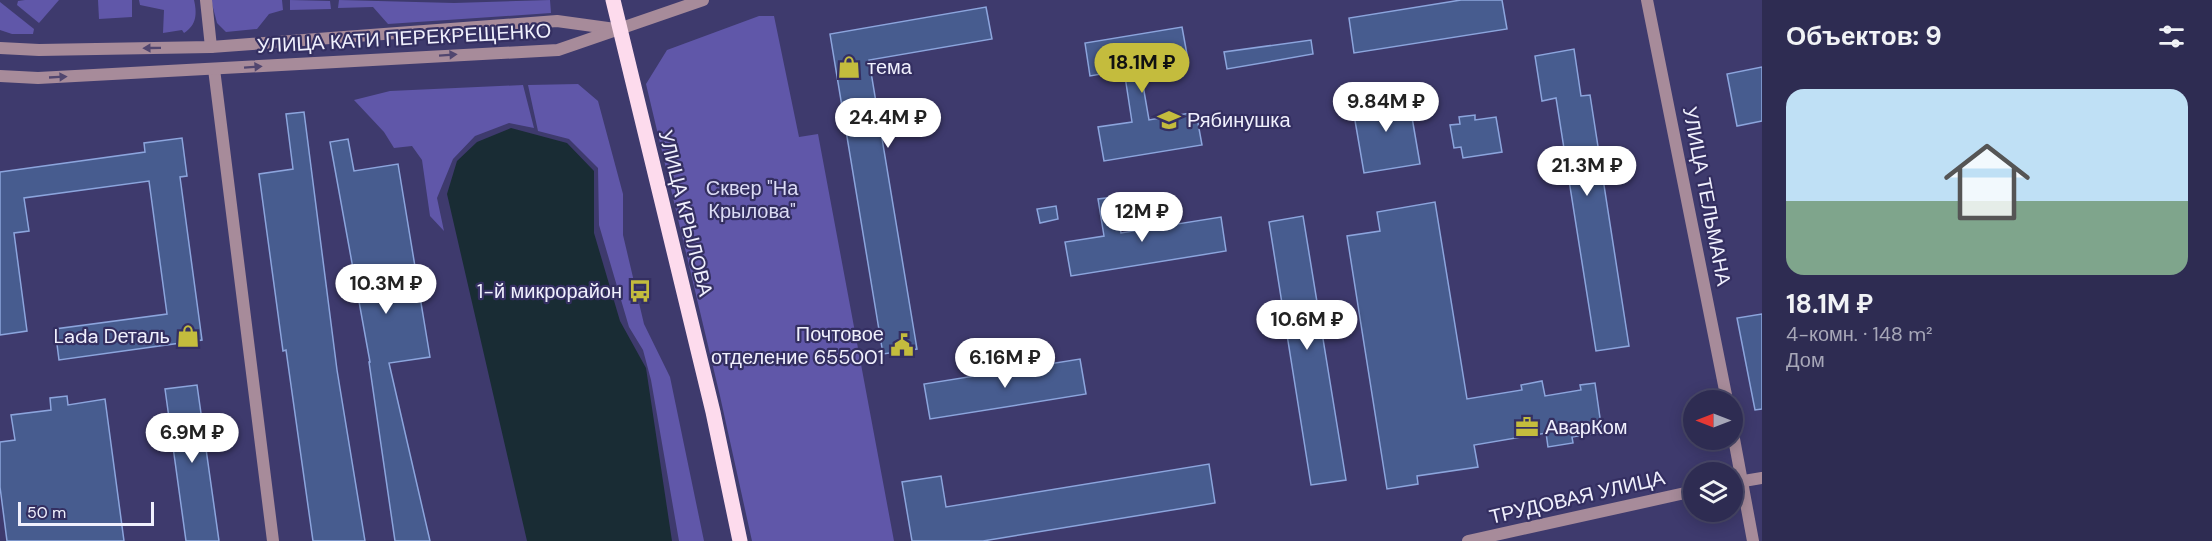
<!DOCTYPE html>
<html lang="ru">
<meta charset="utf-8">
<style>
body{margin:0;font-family:"DM Sans",sans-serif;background:#363459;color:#f1f3f6;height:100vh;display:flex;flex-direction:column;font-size:22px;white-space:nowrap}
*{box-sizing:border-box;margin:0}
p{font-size:20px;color:#a7a7b8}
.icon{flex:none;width:33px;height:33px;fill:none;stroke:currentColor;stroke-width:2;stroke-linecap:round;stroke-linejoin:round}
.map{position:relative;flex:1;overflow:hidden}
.details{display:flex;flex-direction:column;background:#2e2c52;width:450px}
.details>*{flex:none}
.needle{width:39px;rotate:270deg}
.fabs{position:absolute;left:1683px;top:390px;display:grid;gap:12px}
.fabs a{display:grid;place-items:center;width:60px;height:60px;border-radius:50%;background:#2e2c52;box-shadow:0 3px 15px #0003,0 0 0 2px #494869;font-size:30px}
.scale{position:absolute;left:18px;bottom:15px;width:136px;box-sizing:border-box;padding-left:6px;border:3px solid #f0f0fd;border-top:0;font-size:16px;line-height:21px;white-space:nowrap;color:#f0f0fd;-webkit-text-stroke:4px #342f61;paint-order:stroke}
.price{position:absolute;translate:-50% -51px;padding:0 14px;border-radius:21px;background:#fff;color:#222;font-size:20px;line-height:39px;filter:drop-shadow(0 2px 3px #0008)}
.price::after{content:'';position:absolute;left:50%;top:36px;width:18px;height:14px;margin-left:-9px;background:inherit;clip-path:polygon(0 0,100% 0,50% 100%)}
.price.active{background:#c4bc3d;color:#111}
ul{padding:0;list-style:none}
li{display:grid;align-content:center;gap:12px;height:318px;padding:0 24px}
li+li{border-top:2px solid #494869}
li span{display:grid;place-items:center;height:186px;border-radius:18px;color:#555}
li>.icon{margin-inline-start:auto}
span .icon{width:108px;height:108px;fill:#fffc;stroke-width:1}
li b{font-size:26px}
h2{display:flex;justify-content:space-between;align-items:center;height:72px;padding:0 24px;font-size:26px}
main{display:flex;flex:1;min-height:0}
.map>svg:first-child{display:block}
.green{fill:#6057a9}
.water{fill:#192c34}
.building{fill:#475c8f;stroke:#8ca5dd;stroke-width:1.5}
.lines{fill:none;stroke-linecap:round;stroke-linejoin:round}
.minor{stroke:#a78b9a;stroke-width:12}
.tertiary{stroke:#a78b9a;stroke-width:12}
.primary{stroke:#fddbed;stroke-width:15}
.oneway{fill:#51466f}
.labels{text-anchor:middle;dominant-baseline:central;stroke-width:4.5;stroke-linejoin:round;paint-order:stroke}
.street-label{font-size:20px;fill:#f0f0fd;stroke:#342f61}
.poi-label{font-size:20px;fill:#f0f0fd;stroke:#342f61;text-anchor:start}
.park-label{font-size:20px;fill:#dbdbf5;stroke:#342f61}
</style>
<main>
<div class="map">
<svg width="1762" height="541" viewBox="0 0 1762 541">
<rect width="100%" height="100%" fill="#3e3a6d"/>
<!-- green -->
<g class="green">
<polygon points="25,0 59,0 39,23 17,5 18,1"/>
<polygon points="98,0 132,0 132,17 99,19"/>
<path d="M139,0H194C197,13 197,25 184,33L182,30L163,33L164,10L140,5Z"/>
<polygon points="211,0 282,0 283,10 269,14 257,29 226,32 217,23"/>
<polygon points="290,0 330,1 331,9 290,10"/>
<polygon points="339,0 454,3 550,0 551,13 388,24 373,7 338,8"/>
<polygon points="0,2 34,29 33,34 12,34 0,30"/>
<polygon points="759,16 774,16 799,137 818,134 894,541 752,541 720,396 646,84 667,50"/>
<polygon points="578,84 598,101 623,194 623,235 644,324 670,377 704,541 679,541 651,380 643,350 629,327 599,225 598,168 569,139 538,131 528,85"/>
<polygon points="523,85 534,128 509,123 475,136 453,159 437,198 444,231 430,216 422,160 412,146 394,148 384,132 354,100 390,91"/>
</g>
<!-- water -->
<polygon class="water" points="511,128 567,143 594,171 594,233 620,321 646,368 672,541 527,541 447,194 457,161 477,142"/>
<!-- building -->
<g class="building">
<polygon points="1461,0 1502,0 1507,29 1354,53 1349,18"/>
<polygon points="986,7 992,39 869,60 917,349 883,354 830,34"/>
<polygon points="1182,27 1188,60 1140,68 1149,120 1196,112 1202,145 1104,161 1098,127 1132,122 1124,70 1090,76 1085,43"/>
<polygon points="1311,40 1313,54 1227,69 1224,52"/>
<polygon points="1574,49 1581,96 1590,95 1629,346 1596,351 1556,98 1542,101 1535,56"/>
<polygon points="1762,67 1762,121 1737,126 1727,74"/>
<polygon points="1408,94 1420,164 1364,173 1352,103"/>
<polygon points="304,112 337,370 365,541 313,541 286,350 283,351 259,174 293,169 286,114"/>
<polygon points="1475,115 1475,120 1496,117 1502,152 1463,158 1461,147 1454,148 1450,125 1460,124 1459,117"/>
<polygon points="182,138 187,176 180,177 202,340 59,360 55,329 167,314 149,181 24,198 29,231 14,233 27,331 0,335 0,172 145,152 144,143"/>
<polygon points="348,139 354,171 398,164 430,357 389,363 430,541 395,541 369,362 370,362 330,142"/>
<polygon points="1114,197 1121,233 1221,217 1226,251 1071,276 1065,242 1104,236 1098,199"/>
<polygon points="1435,202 1467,399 1522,390 1521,385 1542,381 1545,396 1581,390 1580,385 1595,383 1602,432 1572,437 1573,443 1548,447 1546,433 1474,445 1478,467 1417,476 1418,484 1387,489 1347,236 1380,231 1377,212"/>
<polygon points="1056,206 1058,219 1040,223 1037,209"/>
<polygon points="1303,216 1346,480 1311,485 1269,222"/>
<polygon points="1762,314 1762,409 1755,410 1737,318"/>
<polygon points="1080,359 1086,394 930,419 924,384"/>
<polygon points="197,385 219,541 186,541 165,389"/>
<polygon points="67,396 68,405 105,399 124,541 7,541 0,487 0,442 15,440 11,415 51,410 50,398"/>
<polygon points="1209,464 1215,503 983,541 912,541 902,482 941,476 946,507"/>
</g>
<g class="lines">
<!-- minor -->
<g class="minor">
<polyline points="206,0 211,47"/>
<polyline points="1647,0 1727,400"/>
<polyline points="619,29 703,0"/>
<polyline points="214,69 273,541"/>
<polyline points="1732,428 1753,541"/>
<polyline points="1732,483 1762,478"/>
<polyline points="1468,541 1694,491"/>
</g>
<!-- tertiary -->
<g class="tertiary">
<polyline points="0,48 39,50 211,47 557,21 615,29"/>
<polyline points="0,76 38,78 558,50 619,29"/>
</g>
<!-- primary -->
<polyline class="primary" points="613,0 713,412 740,541"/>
</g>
<!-- one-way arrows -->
<defs><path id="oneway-solid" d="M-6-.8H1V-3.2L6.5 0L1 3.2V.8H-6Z" transform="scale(1.5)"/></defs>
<g class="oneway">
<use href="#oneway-solid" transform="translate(152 48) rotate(179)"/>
<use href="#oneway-solid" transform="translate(448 55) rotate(-4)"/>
<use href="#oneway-solid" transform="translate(253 67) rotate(-4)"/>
<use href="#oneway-solid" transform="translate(58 77) rotate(-3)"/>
</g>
<!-- icons -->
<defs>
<g id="shop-bare" transform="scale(1.8)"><path d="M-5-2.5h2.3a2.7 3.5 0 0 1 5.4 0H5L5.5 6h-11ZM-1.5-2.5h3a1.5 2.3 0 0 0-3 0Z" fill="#c4bc3d" stroke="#342f61" stroke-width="2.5" paint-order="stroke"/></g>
<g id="school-bare" transform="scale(1.8)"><path d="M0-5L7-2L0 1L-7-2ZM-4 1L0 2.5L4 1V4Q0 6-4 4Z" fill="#c4bc3d" stroke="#342f61" stroke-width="2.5" paint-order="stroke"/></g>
<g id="bus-bare" transform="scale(1.8)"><path d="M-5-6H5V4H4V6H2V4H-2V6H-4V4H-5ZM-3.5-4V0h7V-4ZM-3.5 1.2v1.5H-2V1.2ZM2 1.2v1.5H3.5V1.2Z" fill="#c4bc3d" stroke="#342f61" stroke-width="2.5" paint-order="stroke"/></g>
<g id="civic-bare" transform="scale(1.8)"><path d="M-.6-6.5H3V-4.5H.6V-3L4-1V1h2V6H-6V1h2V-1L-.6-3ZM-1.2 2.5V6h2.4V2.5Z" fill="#c4bc3d" stroke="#342f61" stroke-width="2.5" paint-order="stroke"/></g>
<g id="office-bare" transform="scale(1.8)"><path d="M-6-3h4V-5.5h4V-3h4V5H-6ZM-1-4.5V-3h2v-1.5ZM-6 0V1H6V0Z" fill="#c4bc3d" stroke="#342f61" stroke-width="2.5" paint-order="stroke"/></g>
</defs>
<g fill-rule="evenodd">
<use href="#shop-bare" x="849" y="67"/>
<use href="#school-bare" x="1169" y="120"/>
<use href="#bus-bare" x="640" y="291"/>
<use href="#shop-bare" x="188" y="336"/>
<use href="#civic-bare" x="902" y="345"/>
<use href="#office-bare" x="1527" y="427"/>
</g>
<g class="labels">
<!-- street labels -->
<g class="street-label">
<text transform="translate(404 38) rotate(-3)">УЛИЦА КАТИ ПЕРЕКРЕЩЕНКО</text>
<text transform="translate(1707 196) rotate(79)">УЛИЦА ТЕЛЬМАНА</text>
<text transform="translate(686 213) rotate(76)">УЛИЦА КРЫЛОВА</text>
<text transform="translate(1577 497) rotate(-13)">ТРУДОВАЯ УЛИЦА</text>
</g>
<!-- poi labels -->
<g class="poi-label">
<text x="867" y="67">тема</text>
<text x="1187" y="120">Рябинушка</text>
<text x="622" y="291" text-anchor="end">1-й микрорайон</text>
<text x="884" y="334" text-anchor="end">Почтовое<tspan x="884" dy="23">отделение 655001</tspan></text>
<text x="170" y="336" text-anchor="end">Lada Dеталь</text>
<text x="1545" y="427">АварКом</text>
</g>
<!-- park labels -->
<g class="park-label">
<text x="752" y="188">Сквер "На<tspan x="752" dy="23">Крылова"</tspan></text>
</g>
</g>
</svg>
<div class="fabs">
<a><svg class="needle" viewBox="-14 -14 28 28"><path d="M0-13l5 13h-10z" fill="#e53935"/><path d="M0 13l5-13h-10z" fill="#a7a7b8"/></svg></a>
<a><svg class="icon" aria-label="layers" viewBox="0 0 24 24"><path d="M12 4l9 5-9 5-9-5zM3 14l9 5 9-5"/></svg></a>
</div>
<div class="scale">50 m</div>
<b class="price active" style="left:1142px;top:94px">18.1M ₽</b>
<b class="price" style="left:1386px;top:133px">9.84M ₽</b>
<b class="price" style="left:888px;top:149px">24.4M ₽</b>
<b class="price" style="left:1587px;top:197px">21.3M ₽</b>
<b class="price" style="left:1142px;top:243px">12M ₽</b>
<b class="price" style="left:386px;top:315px">10.3M ₽</b>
<b class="price" style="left:1307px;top:351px">10.6M ₽</b>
<b class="price" style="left:1005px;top:389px">6.16M ₽</b>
<b class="price" style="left:192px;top:464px">6.9M ₽</b>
</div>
<section class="details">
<h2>Объектов: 9<svg class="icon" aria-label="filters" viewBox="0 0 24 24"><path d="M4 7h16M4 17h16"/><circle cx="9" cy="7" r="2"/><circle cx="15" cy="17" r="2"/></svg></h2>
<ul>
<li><span style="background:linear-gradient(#bfe0f5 60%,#7fa58c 0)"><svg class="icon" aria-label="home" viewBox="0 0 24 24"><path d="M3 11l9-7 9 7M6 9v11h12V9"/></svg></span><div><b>18.1M ₽</b><p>4-комн. · 148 m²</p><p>Дом</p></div></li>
</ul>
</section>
</main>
